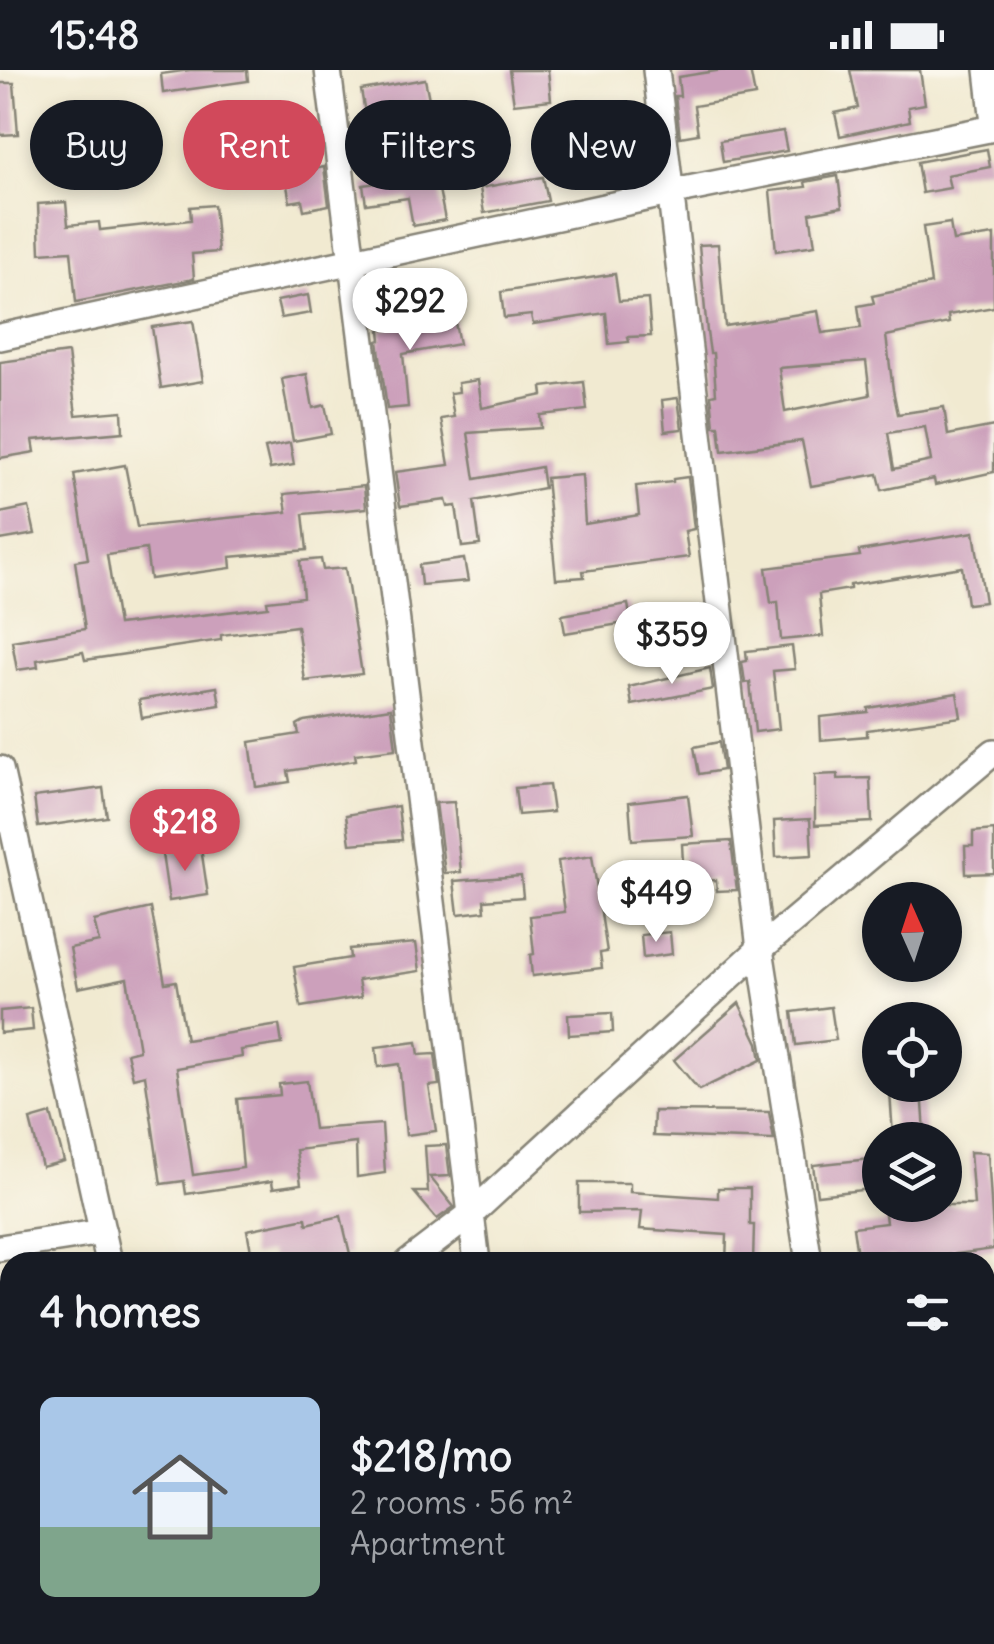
<!DOCTYPE html>
<meta charset="utf-8">
<style>
body{margin:0;font-family:Delius,sans-serif;background:#20242c;color:#f1f3f6;height:100vh;display:flex;flex-direction:column;font-size:38px;white-space:nowrap}
*{box-sizing:border-box;margin:0}
p{font-size:32px;color:#9ea1a6}
.icon{flex:none;width:55px;height:55px;fill:none;stroke:currentColor;stroke-width:2;stroke-linecap:round;stroke-linejoin:round}
.map{position:relative;flex:1;overflow:hidden}
.details{position:absolute;left:0px;top:1182px;width:995px;height:392px;display:flex;flex-direction:column;background:#171b24;border-radius:30px 30px 0 0;box-shadow:0 5px 15px #0003}
.details>*{flex:none}
.banner{position:absolute;left:30px;top:30px;width:935px;height:90px;display:flex;gap:20px}
.needle{width:65px;rotate:357deg}
.buttons{position:absolute;left:862px;top:812px;display:grid;gap:20px}
.buttons a{display:grid;place-items:center;width:100px;height:100px;border-radius:50%;background:#171b24;box-shadow:0 5px 15px #0003;font-size:50px}
.price{position:absolute;translate:-50% -85px;padding:0 22px;border-radius:35px;background:#fff;color:#222;font-size:32px;line-height:65px;filter:drop-shadow(0 2px 5px #0008)}
.price::after{content:'';position:absolute;left:50%;top:60px;width:30px;height:22px;margin-left:-15px;background:inherit;clip-path:polygon(0 0,100% 0,50% 100%)}
.price.on{background:#d1495b;color:#fff}
ul{padding:0;list-style:none}
li{display:flex;align-items:center;gap:30px;height:250px;padding:0 40px}
li+li{border-top:2px solid #363941}
li span{display:grid;place-items:center;flex:none;width:280px;height:200px;border-radius:15px;color:#555}
li>.icon{margin-inline-start:auto}
span .icon{width:120px;height:120px;fill:#fffc;stroke-width:1}
li b{font-size:42px}
h2{display:flex;justify-content:space-between;align-items:center;height:120px;padding:0 40px;font-size:42px}
.pill{padding:0 35px;border-radius:45px;background:#171b24;box-shadow:0 5px 15px #0003;font-size:35px;line-height:90px}
.pill.on{background:#d1495b;color:#fff}
.status{display:flex;justify-content:space-between;align-items:center;height:70px;padding:0 50px;background:#171b24;direction:ltr}
.status svg{height:28px;fill:currentColor}
.map>svg:first-child{display:block}
.building{fill:#cca0bb;fill-rule:evenodd}
.lines{fill:none;stroke-linecap:round;stroke-linejoin:round}
.minor-casing{stroke:#868376;stroke-width:30}
.minor{stroke:#fff;stroke-width:25}
</style>
<div class="status"><b>15:48</b><svg viewBox="0 0 49 12"><path d="M0 12V9h3v3zM5 12V6h3v6zM10 12V3h3v9zM15 12V0h3v12zM26 1h20v11H26zM47 4h2v5h-2z"/></svg></div>
<div class="map">
<svg width="994" height="1574" viewBox="0 0 994 1574">
<rect width="100%" height="100%" fill="#fbf7ec"/>
<filter id="ink" filterUnits="userSpaceOnUse"><feTurbulence type="fractalNoise" baseFrequency=".01" numOctaves="2"/><feDisplacementMap in="SourceGraphic" scale="20" xChannelSelector="R" yChannelSelector="G"/><feConvolveMatrix kernelMatrix="1 2 1 2 8 2 1 2 1" color-interpolation-filters="sRGB"/></filter>
<filter id="wash" filterUnits="userSpaceOnUse"><feTurbulence type="fractalNoise" baseFrequency=".0048" numOctaves="4" result="noise"/><feDisplacementMap in="SourceGraphic" scale="40" xChannelSelector="R" yChannelSelector="G"/><feGaussianBlur stdDeviation="2.25" result="paint"/><feColorMatrix in="noise" values="0 0 0 0 0 0 0 0 0 0 0 0 0 0 0 0 0 1.4 0 .05"/><feComposite in="paint" operator="in"/></filter>
<g filter="url(#wash)">
<rect width="100%" height="100%" fill="#f1ead1"/>
<g id="blocks">
<!-- building -->
<g class="building">
<polygon points="190,0 247,0 248,11 163,23 161,4"/>
<polygon points="509,0 548,0 551,30 514,34"/>
<polygon points="722,0 750,0 755,26 694,36 698,64 680,67 675,26 680,26 678,7"/>
<polygon points="850,0 920,0 925,34 908,37 910,51 840,66 835,43 858,38"/>
<polygon points="425,9 430,34 437,33 442,64 396,71 391,38 365,43 361,20"/>
<polygon points="0,13 14,13 18,64 0,65"/>
<polygon points="783,61 787,81 723,92 720,71"/>
<polygon points="987,79 990,97 947,105 950,118 922,123 917,92"/>
<polygon points="324,97 329,135 304,140 302,130 290,132 285,105"/>
<polygon points="435,99 445,150 413,156 408,128 366,134 363,115 404,109 403,105"/>
<polygon points="838,106 842,137 810,143 815,175 776,181 770,121 806,117 805,112"/>
<polygon points="543,107 548,131 484,143 480,118"/>
<polygon points="66,132 68,155 99,152 100,160 191,150 190,137 214,135 218,182 192,184 194,209 76,232 71,181 40,183 38,134"/>
<path d="M950,153L953,171L994,165V237L948,245L949,253L886,266L893,320L898,344L944,337L948,365L994,356V402L935,415L934,409L882,420L878,404L811,416L802,371L722,381L719,356H714L711,325L716,324L713,283H710L707,262L699,175L718,174L725,256L818,241L822,263L861,258L858,236L874,233L872,226L931,214L923,157ZM866,291L870,325L785,342L779,298ZM925,357L931,391L894,399L888,363Z"/>
<polygon points="615,204 619,231 648,229 651,266 628,267 629,272 609,274 606,243 533,254 531,245 504,248 501,222"/>
<polygon points="308,225 311,243 281,248 277,231"/>
<polygon points="454,247 459,274 403,284 408,337 387,339 378,271 381,270 380,260"/>
<polygon points="193,251 203,311 161,318 152,257"/>
<polygon points="68,283 76,345 122,341 123,362 33,370 35,382 0,388 0,292"/>
<polygon points="307,304 313,338 325,335 331,364 293,371 282,309"/>
<polygon points="478,310 482,338 543,325 542,317 584,312 587,340 540,345 541,358 468,363 475,409 541,397 544,418 474,431 480,475 462,477 456,436 448,437 446,430 400,436 395,402 449,395 441,349 454,347 450,323 459,322 458,313"/>
<polygon points="678,328 682,359 665,361 662,330"/>
<polygon points="290,373 294,395 270,399 265,378"/>
<polygon points="125,395 137,457 287,442 284,424 364,416 366,438 303,444 307,480 230,487 231,498 150,509 146,479 107,485 118,555 268,537 267,531 303,527 300,491 321,489 323,500 345,498 362,604 305,611 297,556 221,565 221,570 85,590 83,582 37,590 38,597 17,600 12,571 85,559 75,491 88,489 74,404"/>
<polygon points="582,405 585,454 639,445 636,416 673,412 673,409 688,407 694,459 685,461 689,487 583,501 584,507 556,509 546,408"/>
<polygon points="29,437 35,464 0,470 0,443"/>
<polygon points="974,462 985,532 967,534 962,497 850,515 850,519 819,524 823,566 781,570 778,532 771,533 766,498 860,486 859,481"/>
<polygon points="464,489 468,511 421,515 419,495"/>
<polygon points="628,534 631,552 565,563 562,545"/>
<polygon points="792,576 795,599 773,601 779,659 755,662 750,612 745,613 742,592 747,591 746,581"/>
<polygon points="710,598 713,619 632,635 629,617"/>
<polygon points="217,617 220,635 142,648 139,630"/>
<polygon points="957,623 961,647 867,660 867,666 821,670 820,647 868,642 868,638"/>
<polygon points="391,638 396,679 355,684 356,690 288,701 290,712 256,717 250,672 299,664 297,655 304,651"/>
<polygon points="719,672 723,700 699,704 694,677"/>
<polygon points="838,704 838,709 870,708 872,752 815,755 815,705"/>
<polygon points="549,715 553,742 518,745 515,718"/>
<polygon points="103,718 107,747 38,757 34,727"/>
<polygon points="688,725 693,766 632,770 629,732"/>
<polygon points="454,732 461,802 445,803 436,733"/>
<polygon points="398,736 402,770 350,774 346,745"/>
<polygon points="810,749 812,785 776,787 774,751"/>
<polygon points="994,760 994,803 966,804 965,776 973,776 973,762"/>
<polygon points="731,771 737,820 717,821 716,810 684,812 682,774"/>
<polygon points="201,778 208,825 169,831 162,784"/>
<polygon points="592,786 607,882 600,883 602,898 532,906 530,885 534,884 530,846 565,842 558,791"/>
<polygon points="521,806 523,827 484,830 485,841 458,844 454,811"/>
<polygon points="151,838 165,913 176,911 186,970 279,955 282,974 241,980 242,987 177,998 193,1105 243,1098 237,1029 280,1025 279,1014 307,1011 314,1059 382,1054 385,1103 357,1107 356,1073 296,1080 301,1114 273,1118 272,1111 186,1124 184,1111 161,1114 145,1005 133,1008 127,983 139,980 127,908 78,918 70,878 99,872 94,851"/>
<polygon points="670,862 672,884 643,888 641,865"/>
<polygon points="416,873 420,901 358,910 361,927 301,937 294,897 350,888 349,879"/>
<polygon points="739,933 758,973 761,990 699,1020 674,990"/>
<polygon points="831,937 836,970 796,975 792,942"/>
<polygon points="31,938 33,960 0,963 0,941"/>
<polygon points="612,943 613,962 569,965 568,945"/>
<polygon points="417,972 419,985 435,984 439,1015 429,1016 436,1061 406,1065 399,994 378,997 376,977"/>
<polygon points="922,1019 925,1063 893,1066 890,1022"/>
<polygon points="654,1041 769,1042 774,1070 653,1066"/>
<polygon points="51,1044 64,1091 42,1097 30,1050"/>
<polygon points="446,1075 450,1106 430,1107 454,1137 437,1149 414,1122 428,1122 425,1076"/>
<polygon points="970,1082 988,1083 994,1179 897,1192 894,1187 858,1192 853,1157 886,1153 884,1135 974,1135"/>
<polygon points="880,1088 880,1118 817,1125 813,1095"/>
<polygon points="579,1113 630,1113 630,1122 718,1128 718,1118 750,1118 750,1155 754,1155 753,1192 726,1192 727,1165 640,1159 642,1141 579,1142"/>
<polygon points="341,1146 350,1184 343,1186 344,1192 272,1192 270,1182 252,1186 247,1160 306,1148 307,1154"/>
</g>
</g>
</g>
<g filter="url(#ink)">
<use href="#blocks" fill-opacity="0" stroke="#868376" stroke-width="2.5"/>
<g class="lines">
<!-- minor casing -->
<g class="minor-casing">
<g id="minor">
<polyline points="328,0 477,1192"/>
<polyline points="656,0 760,879 809,1192"/>
<polyline points="988,0 994,53"/>
<polyline points="0,267 669,123 994,58"/>
<polyline points="0,699 109,1192"/>
<polyline points="0,1178 103,1162"/>
<polyline points="408,1192 471,1144 760,879 994,682"/>
<polyline points="0,1326 10,1357"/>
<polyline points="0,1457 10,1503"/>
<polyline points="985,1483 994,1469"/>
<polyline points="17,1565 18,1574"/>
<polyline points="191,1565 193,1574"/>
<polyline points="514,1565 515,1574"/>
<polyline points="849,1565 850,1574"/>
<polyline points="927,1574 933,1565"/>
</g>
</g>
<!-- minor -->
<use href="#minor" class="minor"/>
</g>
</g>
</svg>
<div class="buttons">
<a><svg class="needle" viewBox="-14 -14 28 28"><path d="M0-13l5 13h-10z" fill="#e53935"/><path d="M0 13l5-13h-10z" fill="#9ea1a6"/></svg></a>
<a><svg class="icon" aria-label="locate" viewBox="0 0 24 24"><circle cx="12" cy="12" r="6"/><path d="M12 2v4M12 18v4M2 12h4M18 12h4"/></svg></a>
<a><svg class="icon" aria-label="layers" viewBox="0 0 24 24"><path d="M12 4l9 5-9 5-9-5zM3 14l9 5 9-5"/></svg></a>
</div>
<b class="price" style="left:410px;top:283px">$292</b>
<b class="price" style="left:672px;top:617px">$359</b>
<b class="price on" style="left:185px;top:804px">$218</b>
<b class="price" style="left:656px;top:875px">$449</b>
<div class="banner">
<a class="pill">Buy</a>
<a class="pill on">Rent</a>
<a class="pill">Filters</a>
<a class="pill">New</a>
</div>
<section class="details">
<h2>4 homes<svg class="icon" aria-label="filters" viewBox="0 0 24 24"><path d="M4 7h16M4 17h16"/><circle cx="9" cy="7" r="2"/><circle cx="15" cy="17" r="2"/></svg></h2>
<ul>
<li><span style="background:linear-gradient(#a9c7e8 65%,#7fa58c 0)"><svg class="icon" aria-label="home" viewBox="0 0 24 24"><path d="M3 11l9-7 9 7M6 9v11h12V9"/></svg></span><div><b>$218/mo</b><p>2 rooms · 56 m²</p><p>Apartment</p></div></li>
</ul>
</section>
</div>
